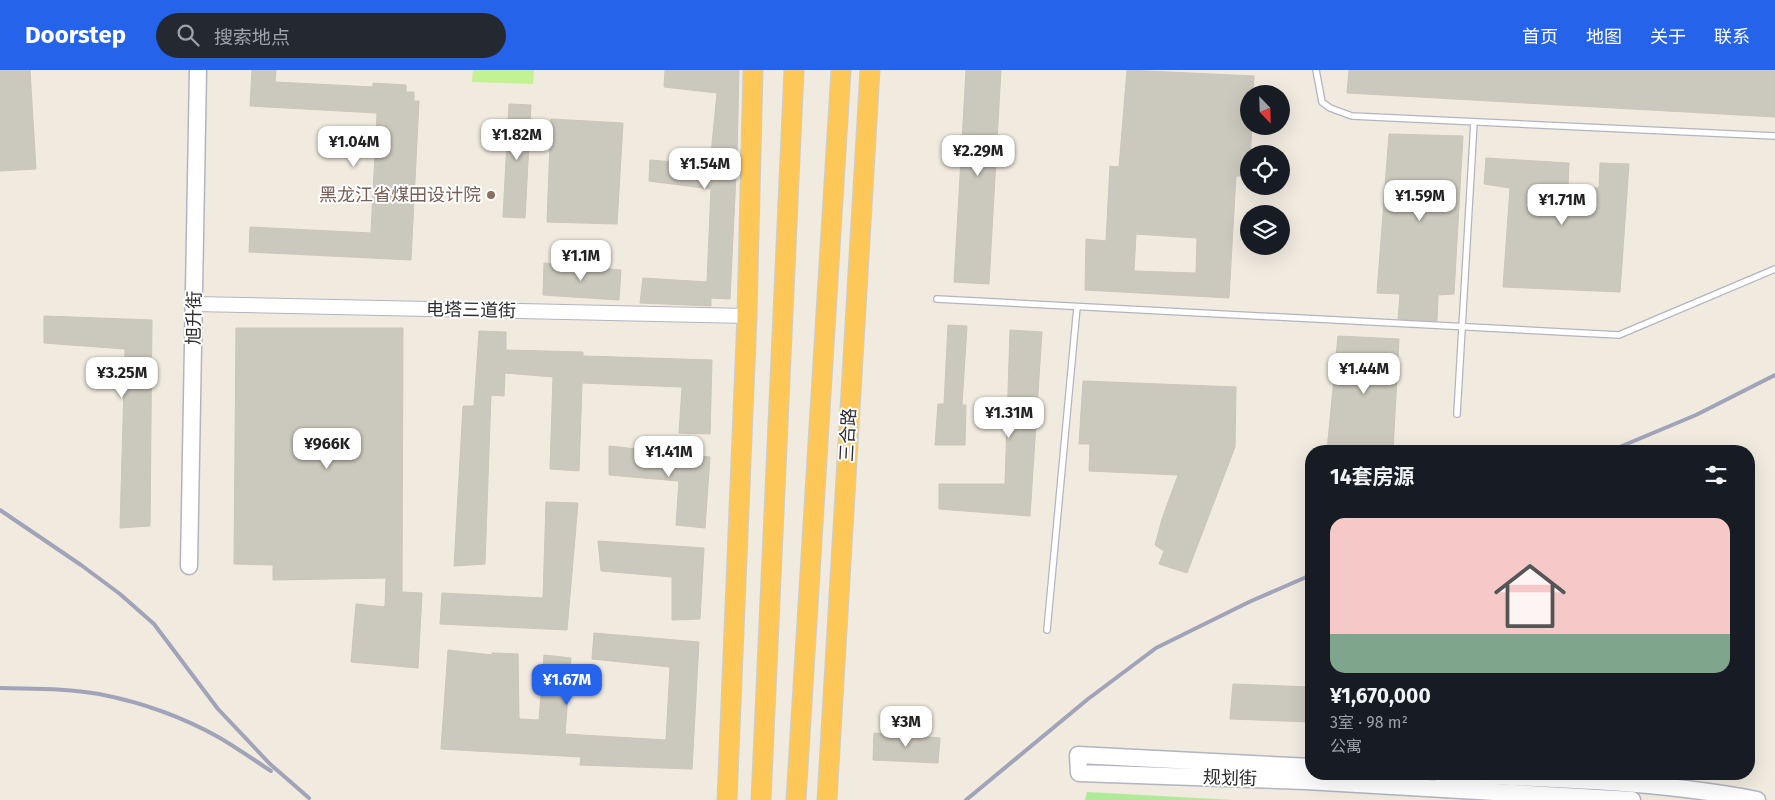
<!DOCTYPE html>
<html lang="zh">
<meta charset="utf-8">
<style>
body{margin:0;font-family:"Fira Sans","Noto Sans SC",sans-serif;background:#242831;color:#f1f3f6;height:100vh;display:flex;flex-direction:column;font-size:19px;white-space:nowrap}
*{box-sizing:border-box;margin:0}
p{font-size:16px;color:#9ea1a6}
.icon{flex:none;width:28px;height:28px;fill:none;stroke:currentColor;stroke-width:2;stroke-linecap:round;stroke-linejoin:round}
.map{position:relative;flex:1;overflow:hidden}
.panel{position:absolute;left:1305px;top:375px;width:450px;height:335px;display:flex;flex-direction:column;background:#171b24;border-radius:20px;box-shadow:0 5px 20px #0002}
.panel>*{flex:none}
.needle{width:32px;rotate:157deg}
.controls{position:absolute;left:1240px;top:15px;display:grid;gap:10px}
.controls a{display:grid;place-items:center;width:50px;height:50px;border-radius:50%;background:#171b24;box-shadow:0 5px 20px #0002;font-size:25px}
.price{position:absolute;translate:-50% -42px;padding:0 11px;border-radius:10px;background:#fff;color:#222;font-size:16px;line-height:32px;filter:drop-shadow(0 1px 2px #0008)}
.price::after{content:'';position:absolute;left:50%;top:30px;width:15px;height:11px;margin-left:-8px;background:inherit;clip-path:polygon(0 0,100% 0,50% 100%)}
.price.active{background:#2563eb;color:#fff}
ul{padding:0;list-style:none}
li{display:grid;align-content:center;gap:10px;height:265px;padding:0 25px}
li span{display:grid;place-items:center;height:155px;border-radius:15px;color:#555}
li>.icon{margin-inline-start:auto}
span .icon{width:90px;height:90px;fill:#fffc;stroke-width:1}
li b{font-size:21px}
h2{display:flex;justify-content:space-between;align-items:center;height:60px;padding:0 25px;font-size:21px}
header{display:flex;align-items:center;gap:30px;box-sizing:border-box;height:70px;padding:0 25px;background:#2563eb;color:#fff}
header strong{font-size:24px}
nav{display:flex;gap:28px;margin-inline-start:auto;font-size:18px}
.search{width:350px;height:45px;background:#242831;display:flex;align-items:center;gap:12px;box-sizing:border-box;padding:0 18px;border-radius:28px;color:#9ea1a6;font-size:19px}
.map>svg:first-child{display:block}
.green{fill:#aeea98}
.pitch{fill:#c3f293}
.building{fill:#cbc8bd;stroke:#ccc6b8;fill-rule:evenodd}
.lines{fill:none;stroke-linecap:round;stroke-linejoin:round}
.service-casing{stroke:#b3b4c2;stroke-width:8}
.tertiary-casing{stroke:#b3b4c2;stroke-width:16}
.secondary-casing{stroke:#b3b4c2;stroke-width:19}
.trunk-casing{stroke:#cdcdcd;stroke-width:21}
.service{stroke:#fff;stroke-width:5.5}
.tertiary{stroke:#fff;stroke-width:14}
.secondary{stroke:#fff;stroke-width:16}
.trunk{stroke:#fec859;stroke-width:19}
.rail{stroke:#a1a3b9;stroke-width:4}
.education-dot{fill:#8d6e63;stroke:#fff;stroke-width:2}
.labels{text-anchor:middle;dominant-baseline:central;stroke-width:4;stroke-linejoin:round;paint-order:stroke}
.education-label{font-size:18px;fill:#785e54;stroke:#fff;text-anchor:end}
.street-label{font-size:18px;fill:#2d2d2d;stroke:#fff}
</style>
<header>
<strong>Doorstep</strong>
<div class="search"><svg class="icon" aria-label="search" viewBox="0 0 24 24"><circle cx="10" cy="10" r="6"/><path d="M15 15l6 6"/></svg>搜索地点</div>
<nav><a>首页</a><a>地图</a><a>关于</a><a>联系</a></nav>
</header>
<div class="map">
<svg width="1775" height="730" viewBox="0 0 1775 730">
<rect width="100%" height="100%" fill="#f0eadf"/>
<!-- green -->
<polygon class="green" points="1087,722 1233,730 1085,730"/>
<!-- pitch -->
<polygon class="pitch" points="473,0 534,0 533,14 472,12"/>
<!-- building -->
<g class="building">
<polygon points="0,0 30,0 36,99 0,101"/>
<polygon points="252,0 276,0 275,12 373,17 373,13 406,15 406,22 414,22 414,31 419,31 411,190 249,182 250,157 371,163 377,43 250,36"/>
<polygon points="665,0 739,0 737,84 730,229 711,228 711,236 640,233 643,208 707,212 711,119 649,111 650,90 710,95 717,23 664,17"/>
<polygon points="966,0 1001,0 989,214 954,212"/>
<path d="M1127,0L1254,6L1253,24H1249V56H1252L1249,106H1236L1229,228L1085,220L1086,169L1106,171L1110,96L1119,97ZM1136,164L1197,168L1196,203L1134,201Z"/>
<polygon points="1349,0 1775,0 1775,47 1347,23"/>
<polygon points="509,34 531,35 525,148 503,147"/>
<polygon points="551,49 623,53 617,154 547,152"/>
<polygon points="1389,64 1463,66 1454,224 1438,225 1437,251 1398,249 1400,224 1377,223"/>
<polygon points="1486,88 1569,93 1568,117 1599,118 1600,93 1629,94 1620,222 1503,217 1510,118 1484,114"/>
<polygon points="544,193 621,200 619,230 543,225"/>
<polygon points="44,246 152,250 150,456 120,458 125,279 44,273"/>
<polygon points="948,255 967,256 962,335 966,335 965,375 935,375 938,334 944,334"/>
<polygon points="236,258 403,258 402,522 422,523 418,598 351,592 356,534 385,537 386,508 273,510 273,495 234,494"/>
<polygon points="1010,260 1042,262 1030,446 939,439 939,414 1005,414"/>
<polygon points="479,261 506,262 506,280 583,282 583,286 712,290 710,364 679,363 682,317 582,313 579,401 550,399 553,307 505,303 504,326 491,325 485,494 454,496 463,336 474,336"/>
<polygon points="1338,266 1399,269 1393,381 1327,381"/>
<polygon points="1083,311 1236,317 1235,377 1187,503 1159,494 1164,481 1155,475 1162,449 1178,405 1089,401 1090,374 1079,374"/>
<polygon points="609,376 710,387 705,458 676,455 679,411 609,405"/>
<polygon points="546,432 578,433 567,560 440,554 442,523 543,528"/>
<polygon points="598,471 704,478 700,549 672,550 672,507 601,501"/>
<polygon points="594,563 699,572 692,699 580,695 581,687 441,679 448,580 492,585 492,583 518,584 519,649 539,650 544,585 571,588 565,664 666,670 670,597 592,589"/>
<polygon points="1233,614 1311,617 1311,652 1230,649"/>
<polygon points="874,663 940,668 938,693 873,690"/>
</g>
<g class="lines">
<!-- service casing -->
<g class="service-casing">
<g id="service">
<polyline points="1316,0 1322,32 1330,38 1352,46 1775,66"/>
<polyline points="937,229 1619,265 1775,199"/>
<polyline points="1457,344 1474,52"/>
<polyline points="1047,560 1077,237"/>
</g>
</g>
<!-- tertiary casing -->
<g class="tertiary-casing">
<polyline id="tertiary" points="194,234 747,246"/>
</g>
<!-- secondary casing -->
<g class="secondary-casing">
<g id="secondary">
<polyline points="189,496 198,0"/>
<polyline points="1311,697 1078,685 1079,703 1306,711 1632,730"/>
<path d="M1440,704C1546,709 1653,710 1757,730"/>
</g>
</g>
<!-- trunk casing -->
<g class="trunk-casing">
<g id="trunk">
<polyline points="727,730 747,246 753,0"/>
<polyline points="761,730 794,0"/>
<polyline points="796,730 841,0"/>
<polyline points="827,730 870,0"/>
</g>
</g>
<!-- service -->
<use href="#service" class="service"/>
<!-- tertiary -->
<use href="#tertiary" class="tertiary"/>
<!-- secondary -->
<use href="#secondary" class="secondary"/>
<!-- trunk -->
<use href="#trunk" class="trunk"/>
<!-- rail -->
<g class="rail">
<polyline points="1610,381 1696,345 1775,305"/>
<polyline points="0,440 81,495 120,524 154,554 218,639 270,694 309,728"/>
<path d="M0,618C33,619 66,618 99,624C140,632 183,647 220,668C237,678 254,690 271,701"/>
<polyline points="966,730 1088,629 1156,578 1249,532 1311,505"/>
</g>
</g>
<!-- markers -->
<circle class="education-dot" cx="491" cy="125" r="5"/>
<g class="labels">
<!-- education labels -->
<g class="education-label">
<text x="481" y="125">黑龙江省煤田设计院</text>
</g>
<!-- street labels -->
<g class="street-label">
<text transform="translate(471 240) rotate(1)">电塔三道街</text>
<text transform="translate(194 248) rotate(-89)">旭升街</text>
<text transform="translate(848 365) rotate(-87)">三合路</text>
<text transform="translate(1230 708) rotate(2)">规划街</text>
</g>
</g>
</svg>
<div class="controls">
<a><svg class="needle" viewBox="-14 -14 28 28"><path d="M0-13l5 13h-10z" fill="#e53935"/><path d="M0 13l5-13h-10z" fill="#9ea1a6"/></svg></a>
<a><svg class="icon" aria-label="locate" viewBox="0 0 24 24"><circle cx="12" cy="12" r="6"/><path d="M12 2v4M12 18v4M2 12h4M18 12h4"/></svg></a>
<a><svg class="icon" aria-label="layers" viewBox="0 0 24 24"><path d="M12 4l9 5-9 5-9-5zM3 14l9 5 9-5"/></svg></a>
</div>
<b class="price" style="left:517px;top:91px">¥1.82M</b>
<b class="price" style="left:354px;top:98px">¥1.04M</b>
<b class="price" style="left:978px;top:107px">¥2.29M</b>
<b class="price" style="left:705px;top:120px">¥1.54M</b>
<b class="price" style="left:1420px;top:152px">¥1.59M</b>
<b class="price" style="left:1562px;top:156px">¥1.71M</b>
<b class="price" style="left:581px;top:212px">¥1.1M</b>
<b class="price" style="left:1364px;top:325px">¥1.44M</b>
<b class="price" style="left:122px;top:329px">¥3.25M</b>
<b class="price" style="left:1009px;top:369px">¥1.31M</b>
<b class="price" style="left:327px;top:400px">¥966K</b>
<b class="price" style="left:669px;top:408px">¥1.41M</b>
<b class="price active" style="left:567px;top:636px">¥1.67M</b>
<b class="price" style="left:906px;top:678px">¥3M</b>
<section class="panel">
<h2>14套房源<svg class="icon" aria-label="filters" viewBox="0 0 24 24"><path d="M4 7h16M4 17h16"/><circle cx="9" cy="7" r="2"/><circle cx="15" cy="17" r="2"/></svg></h2>
<ul>
<li><span style="background:linear-gradient(#f6c9c9 75%,#7fa58c 0)"><svg class="icon" aria-label="home" viewBox="0 0 24 24"><path d="M3 11l9-7 9 7M6 9v11h12V9"/></svg></span><div><b>¥1,670,000</b><p>3室 · 98 m²</p><p>公寓</p></div></li>
</ul>
</section>
</div>
